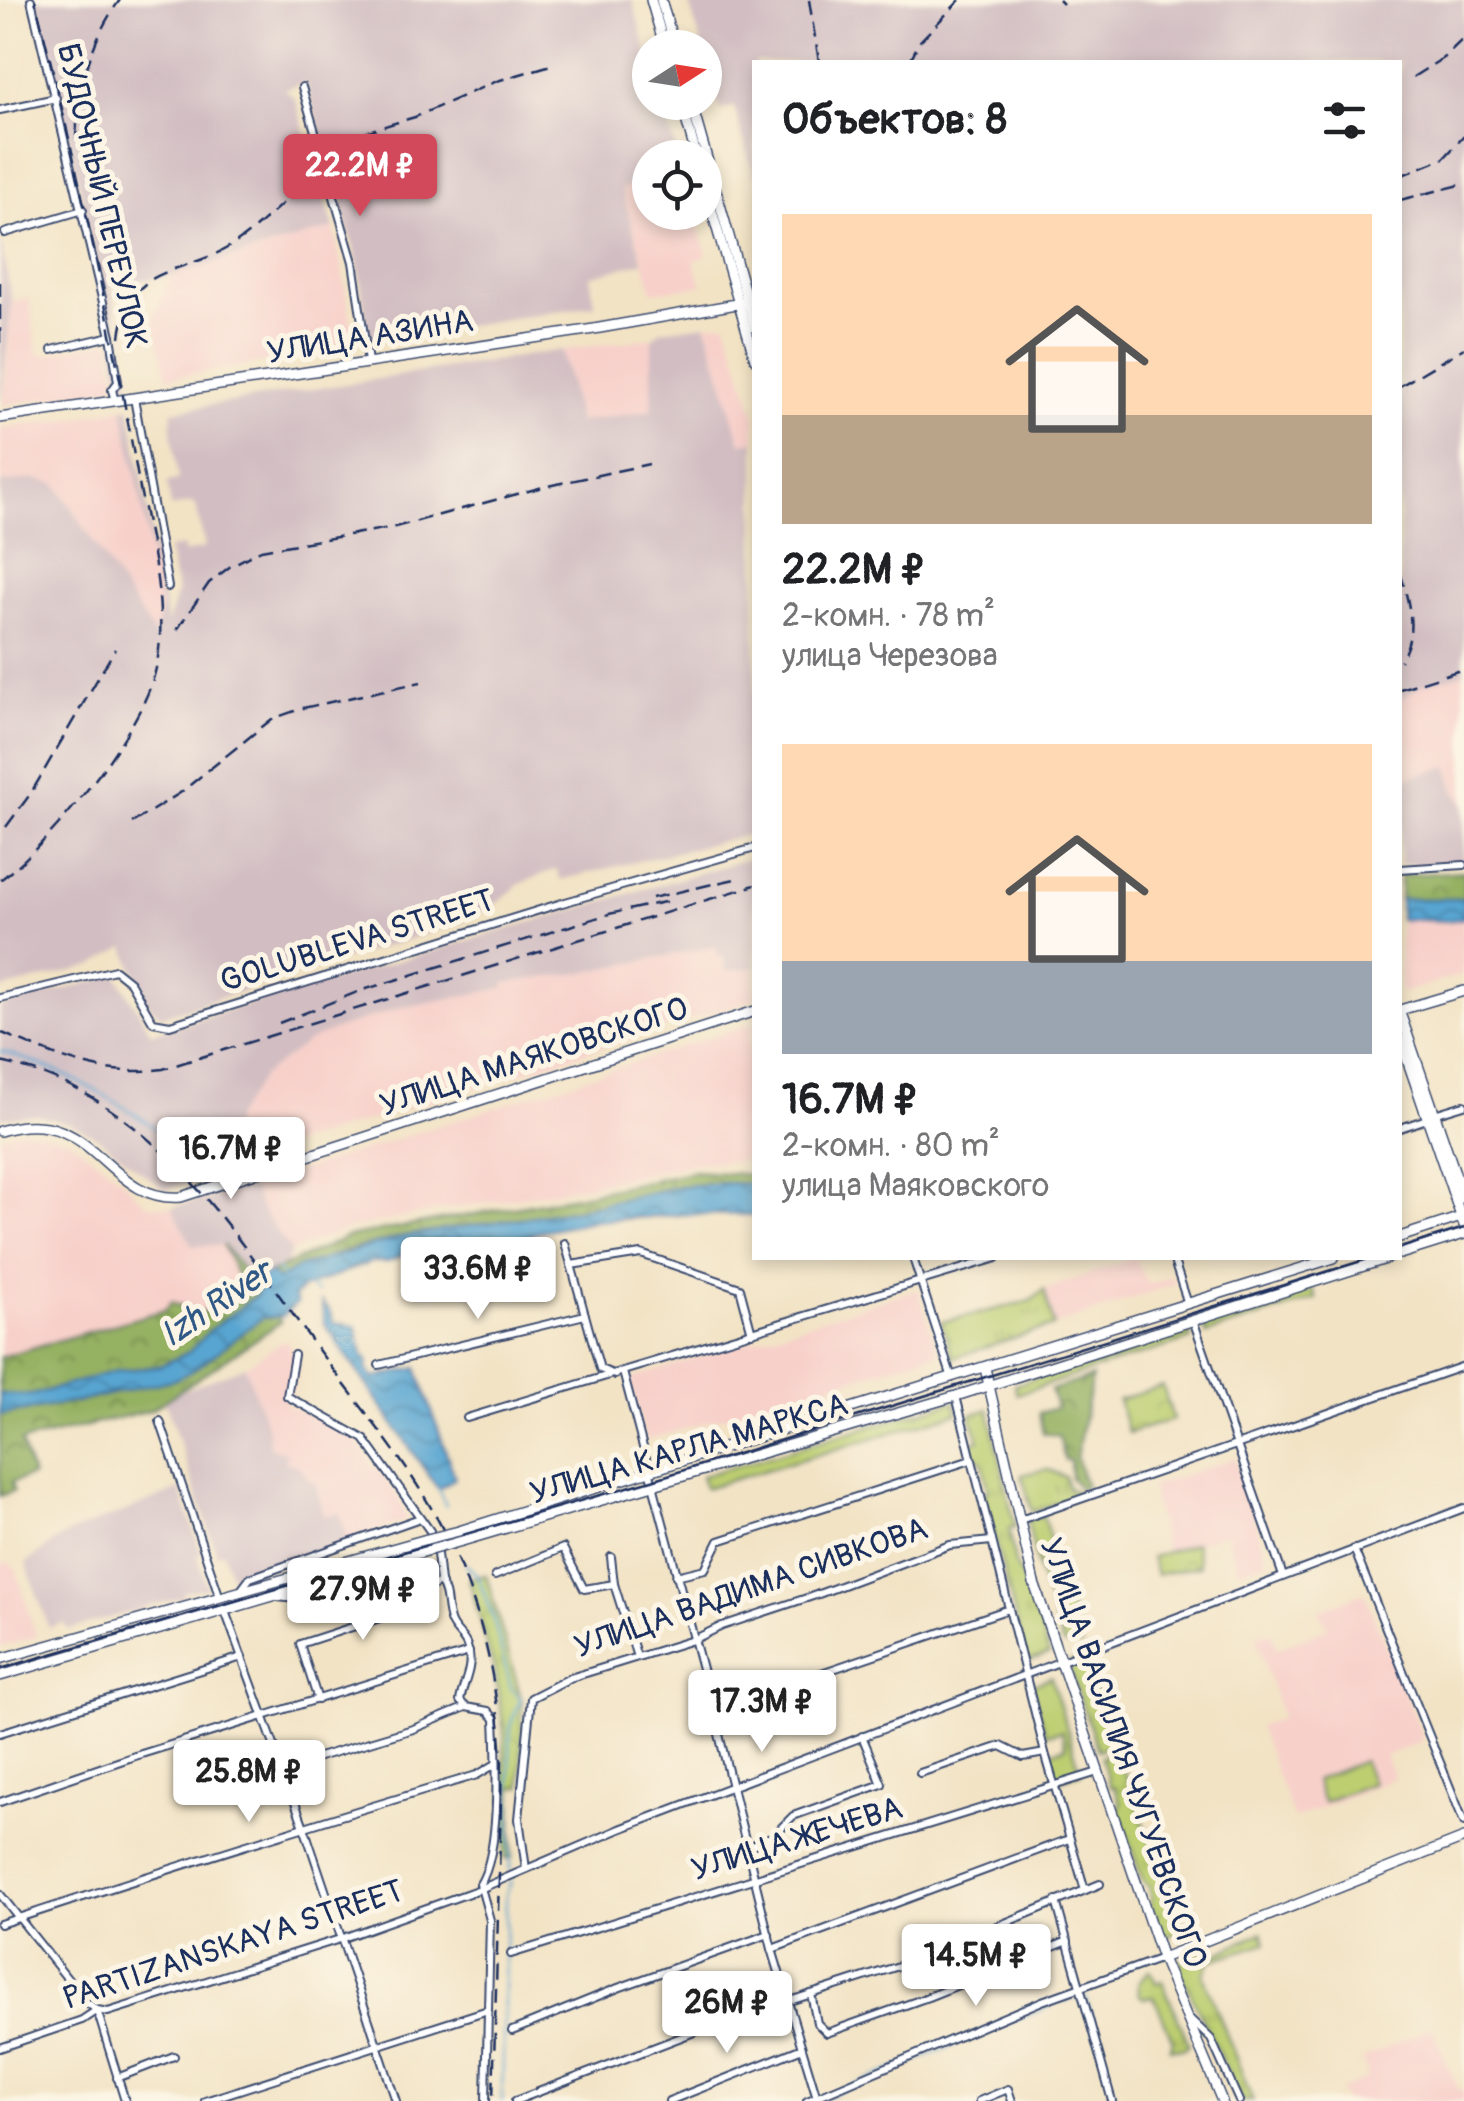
<!DOCTYPE html>
<html lang="ru">
<meta charset="utf-8">
<style>
body{margin:0;font-family:Pangolin,sans-serif;background:#f2f2f2;color:#202124;height:100vh;display:flex;flex-direction:column;font-size:38px;white-space:nowrap}
*{box-sizing:border-box;margin:0}
p{font-size:32px;color:#757577}
.icon{flex:none;width:55px;height:55px;fill:none;stroke:currentColor;stroke-width:2;stroke-linecap:round;stroke-linejoin:round}
.map{position:relative;flex:1;overflow:hidden}
.side{position:absolute;left:752px;top:60px;width:650px;height:1200px;display:flex;flex-direction:column;background:#fff;border-radius:0px;box-shadow:0 5px 15px #0003}
.side>*{flex:none}
.needle{width:65px;rotate:78deg}
.controls{position:absolute;left:632px;top:30px;display:grid;gap:20px}
.controls a{display:grid;place-items:center;width:90px;height:90px;border-radius:50%;background:#fff;box-shadow:0 5px 15px #0003;font-size:50px}
.price{position:absolute;translate:-50% -85px;padding:0 22px;border-radius:10px;background:#fff;color:#222;font-size:32px;line-height:65px;filter:drop-shadow(0 2px 5px #0008)}
.price::after{content:'';position:absolute;left:50%;top:60px;width:30px;height:22px;margin-left:-15px;background:inherit;clip-path:polygon(0 0,100% 0,50% 100%)}
.price.on{background:#d1495b;color:#fff}
ul{padding:0;list-style:none}
li{display:grid;align-content:center;gap:20px;height:530px;padding:0 30px}
li span{display:grid;place-items:center;height:310px;border-radius:0px;color:#555}
li>.icon{margin-inline-start:auto}
span .icon{width:180px;height:180px;fill:#fffc;stroke-width:1}
li b{font-size:42px}
h2{display:flex;justify-content:space-between;align-items:center;height:120px;padding:0 30px;font-size:42px}
.map>svg:first-child{display:block}
.built{fill:#f7d0ca}
.industrial{fill:#d2bec2}
.grass{fill:url(#grass-tufts);stroke:#6c7e67;stroke-width:2.5}
.forest{fill:url(#forest-crowns);stroke:#587060;stroke-width:2.5}
.park{fill:url(#park-crowns);stroke:#6c7e67;stroke-width:2.5}
.pitch{fill:#bcce70;stroke:#6c7e67;stroke-width:2.5}
.water{fill:url(#water-waves);stroke:#3a6a98;stroke-width:2.5}
.lines{fill:none;stroke-linecap:round;stroke-linejoin:round}
.stream{stroke:#58a5d1;stroke-width:2.5}
.minor-casing{stroke:#3b4a6d;stroke-width:10}
.major-casing{stroke:#3b4a6d;stroke-width:12}
.minor{stroke:#fff;stroke-width:6}
.major{stroke:#fff;stroke-width:9}
.tram{stroke:#1b2f5e;stroke-width:2.5}
.rail{stroke:#1b2f5e;stroke-width:2.5;stroke-dasharray:15 8;stroke-linecap:butt}
.major-bridge-casing{stroke:#3b4a6d;stroke-width:12;stroke-linecap:butt}
.major-bridge{stroke:#fff;stroke-width:9}
.labels{text-anchor:middle;dominant-baseline:central;stroke-width:10;stroke-linejoin:round;paint-order:stroke}
.street-label{font-size:32px;fill:#1b2f5e;stroke:#fcf5e5}
.water-label{font-size:35px;font-style:italic;fill:#305886;stroke:#fcf5e5}
</style>
<div class="map">
<svg width="1464" height="2101" viewBox="0 0 1464 2101">
<defs>
<pattern id="grass-tufts" width="24" height="20" patternUnits="userSpaceOnUse" patternTransform="scale(2.5)"><rect width="24" height="20" fill="#bcce70"/><path d="M3 7l-1-3M5 7V3M7 7l1-3M15 17l-1-3M17 17v-4M19 17l1-3" fill="none" stroke="#a1b163"/></pattern>
<pattern id="forest-crowns" width="20" height="18" patternUnits="userSpaceOnUse" patternTransform="scale(2.5)"><rect width="20" height="18" fill="#95b162"/><path d="M2 6a3 3 0 1 1 6 0M12 15a3 3 0 1 1 6 0" fill="none" stroke="#799054"/></pattern>
<pattern id="park-crowns" width="20" height="18" patternUnits="userSpaceOnUse" patternTransform="scale(2.5)"><rect width="20" height="18" fill="#bcce70"/><path d="M2 6a3 3 0 1 1 6 0M12 15a3 3 0 1 1 6 0" fill="none" stroke="#a1b163"/></pattern>
<pattern id="water-waves" width="16" height="10" patternUnits="userSpaceOnUse" patternTransform="scale(2.5)"><rect width="16" height="10" fill="#58a5d1"/><path d="M0 5q4-4 8 0t8 0" fill="none" stroke="#4887ad"/></pattern>
</defs>
<rect width="100%" height="100%" fill="#fcf5e5"/>
<filter id="ink" filterUnits="userSpaceOnUse"><feTurbulence type="fractalNoise" baseFrequency=".01" numOctaves="2"/><feDisplacementMap in="SourceGraphic" scale="20" xChannelSelector="R" yChannelSelector="G"/><feConvolveMatrix kernelMatrix="1 2 1 2 8 2 1 2 1" color-interpolation-filters="sRGB"/></filter>
<filter id="wash" filterUnits="userSpaceOnUse"><feTurbulence type="fractalNoise" baseFrequency=".0048" numOctaves="4" result="noise"/><feDisplacementMap in="SourceGraphic" scale="40" xChannelSelector="R" yChannelSelector="G"/><feGaussianBlur stdDeviation="2.25" result="paint"/><feColorMatrix in="noise" values="0 0 0 0 0 0 0 0 0 0 0 0 0 0 0 0 0 1.4 0 .05"/><feComposite in="paint" operator="in"/></filter>
<g filter="url(#wash)">
<rect width="100%" height="100%" fill="#f2e3c5"/>
<!-- built -->
<g class="built">
<polygon points="650,180 650,212 694,213 707,255 694,261 702,286 653,292 621,189"/>
<polygon points="334,228 356,347 167,378 153,319 171,276"/>
<polygon points="29,298 37,353 45,355 109,341 116,380 109,388 3,405 12,301"/>
<polygon points="726,322 755,414 755,441 741,444 706,324"/>
<polygon points="652,338 652,410 577,422 562,350"/>
<polygon points="123,408 161,608 154,636 56,484 35,479 0,483 0,428 63,421"/>
<polygon points="1464,673 1464,804 1455,791 1447,767 1400,780 1400,700 1423,685"/>
<polygon points="1464,919 1464,974 1400,993 1400,920 1448,923"/>
<polygon points="717,946 726,971 755,967 755,999 246,1159 241,1137 230,1132 235,1117 263,1075 309,1041 337,1029 398,1008 503,988 503,983 586,972"/>
<polygon points="755,1023 749,1043 755,1061 755,1160 694,1163 580,1187 437,1211 350,1228 291,1251 259,1206 253,1186"/>
<polygon points="16,1131 33,1131 70,1140 114,1173 147,1205 172,1207 192,1246 223,1245 245,1294 226,1310 202,1314 171,1302 165,1310 0,1357 0,1137"/>
<polygon points="1133,1258 1140,1258 1136,1260 1148,1285 1172,1276 1174,1284 1054,1326 1044,1290"/>
<polygon points="918,1289 938,1353 646,1440 630,1379"/>
<polygon points="285,1340 300,1360 293,1389 285,1405 354,1435 374,1470 379,1469 401,1503 406,1520 347,1542 324,1517 319,1493 311,1482 269,1447 245,1366"/>
<polygon points="1235,1458 1267,1561 1238,1570 1226,1533 1166,1552 1151,1487"/>
<polygon points="10,1562 12,1567 16,1568 36,1637 0,1647 0,1564"/>
<polygon points="1364,1592 1422,1735 1421,1741 1385,1756 1394,1778 1294,1819 1258,1726 1282,1718 1256,1637 1271,1632 1277,1649 1329,1627 1318,1611"/>
<polygon points="1432,2027 1459,2091 1464,2089 1464,2101 1345,2101 1340,2090 1366,2079 1367,2072 1362,2059"/>
</g>
<!-- industrial -->
<g class="industrial">
<polygon points="33,0 632,0 650,62 650,102 662,103 678,157 650,158 650,180 621,189 643,262 590,276 595,305 370,341 356,256 306,82 285,89 295,99 334,228 171,276 111,284 130,392 121,393 112,333 69,140"/>
<polygon points="688,0 1464,0 1464,673 1423,685 1400,700 1400,62 755,62 755,180 734,107 720,110 705,59 705,48 702,47"/>
<polygon points="0,237 12,301 0,411"/>
<polygon points="706,324 741,443 755,441 755,833 560,880 557,870 551,871 518,885 502,900 461,923 161,1016 148,1004 125,947 92,966 0,990 0,483 35,479 56,484 154,635 161,607 123,408 130,407 167,624 177,592 168,549 182,546 184,553 205,548 196,506 192,503 171,508 167,483 178,479 171,424 172,411 562,350 578,422 652,410 652,338 661,330"/>
<polygon points="1448,766 1455,791 1464,804 1464,860 1450,864 1400,865 1400,780"/>
<polygon points="755,857 755,967 726,971 724,958 718,956 716,946 586,972 504,983 504,988 398,1008 337,1029 309,1041 263,1075 235,1117 230,1132 241,1137 248,1165 165,1190 97,1137 71,1124 36,1115 0,1118 0,1007 117,975 151,1033"/>
<polygon points="253,1186 259,1206 291,1251 285,1264 253,1283 223,1245 192,1246 172,1207"/>
<polygon points="245,1366 268,1429 269,1447 287,1453 285,1462 300,1467 311,1482 315,1481 324,1516 340,1513 347,1542 232,1580 223,1552 217,1554 164,1398"/>
<polygon points="180,1489 199,1548 201,1554 197,1556 205,1582 210,1587 183,1592 184,1596 69,1630 63,1623 49,1628 26,1563 63,1536"/>
</g>
<!-- grass -->
<g class="grass">
<polygon points="1044,1290 1054,1326 953,1358 941,1322 1031,1301"/>
<polygon points="1313,1290 1316,1299 1206,1334 1203,1324"/>
<polygon points="1188,1329 1191,1339 1017,1394 1014,1385"/>
<polygon points="955,1401 958,1413 705,1488 701,1476"/>
<polygon points="989,1409 1015,1527 1009,1528 1015,1563 1030,1595 1049,1654 1027,1662 983,1493 989,1491 982,1461 973,1455 970,1444 979,1440 970,1415"/>
<polygon points="1047,1469 1065,1477 1068,1488 1081,1494 1032,1512 1022,1475"/>
<polygon points="1043,1515 1081,1646 1063,1645 1039,1574 1027,1520"/>
<polygon points="486,1575 522,1701 521,1787 512,1788 512,1858 505,1859 504,1731 495,1674 469,1579"/>
<polygon points="1084,1655 1113,1744 1098,1750 1070,1671 1071,1662"/>
<polygon points="1051,1677 1081,1773 1057,1781 1050,1752 1066,1747 1062,1731 1046,1734 1031,1685"/>
<polygon points="1116,1751 1185,1930 1162,1938 1150,1904 1152,1897 1148,1885 1143,1882 1118,1809 1121,1805 1115,1787 1110,1786 1101,1757"/>
<path d="M1262,1932L1266,1943L1210,1961L1203,1975L1253,2101H1241L1180,1971L1181,1961L1207,1948L1214,1954C1232,1949 1245,1938 1262,1932Z"/>
<polygon points="1150,1970 1156,1983 1162,1981 1189,2044 1185,2048 1170,2048 1173,2041 1154,1997 1143,1998 1139,1994 1138,1982"/>
</g>
<!-- forest -->
<g class="forest">
<polygon points="1464,871 1464,899 1400,899 1400,875"/>
<polygon points="694,1171 755,1175 755,1184 681,1186 573,1210 405,1236 342,1252 278,1281 270,1273 346,1237 581,1195"/>
<path d="M223,1245L259,1291L238,1310L210,1330L189,1352L160,1366L116,1371L32,1395L0,1394V1357L165,1310L171,1302C206,1316 215,1318 245,1294Z"/>
<polygon points="277,1316 281,1322 151,1410 21,1442 32,1476 12,1482 14,1491 0,1496 0,1415 93,1399 223,1347 262,1318"/>
<polygon points="1092,1377 1076,1458 1086,1486 1080,1489 1071,1478 1070,1460 1065,1460 1059,1436 1043,1433 1039,1413 1056,1408 1051,1390"/>
</g>
<!-- park -->
<g class="park">
<polygon points="1163,1386 1173,1420 1128,1433 1118,1400"/>
<polygon points="1195,1543 1199,1566 1156,1575 1151,1557"/>
</g>
<!-- pitch -->
<polygon class="pitch" points="1363,1761 1372,1783 1323,1802 1315,1780"/>
<!-- water -->
<g class="water">
<polygon points="1400,899 1464,899 1464,918 1447,921 1400,919"/>
<polygon points="725,1183 755,1184 755,1215 692,1214 593,1221 540,1231 519,1241 455,1245 405,1254 388,1262 371,1262 303,1288 294,1296 297,1303 283,1316 262,1318 195,1369 176,1379 81,1401 0,1415 0,1394 32,1395 116,1371 160,1366 189,1352 210,1330 256,1296 259,1290 253,1283 270,1273 278,1280 301,1266 405,1236 573,1210 681,1186"/>
<polygon points="322,1302 330,1311 334,1323 356,1326 363,1354 368,1361 367,1369 373,1378 417,1368 455,1478 438,1489 324,1323"/>
</g>
<g class="lines">
<!-- stream -->
<g class="stream">
<path d="M0,1051C77,1074 152,1117 208,1174"/>
<polyline points="277,1269 282,1277"/>
<polyline points="309,1286 318,1293"/>
<polyline points="438,1489 446,1506"/>
<polyline points="466,1565 477,1575 493,1617 511,1688 521,1699 510,1725 510,1870"/>
<polyline points="1086,1997 1116,2101"/>
<polyline points="1062,2002 1078,1996"/>
<polyline points="823,2098 1053,2005"/>
<polyline points="502,2101 506,1895 511,1881"/>
</g>
</g>
</g>
<g filter="url(#ink)">
<g class="lines">
<!-- minor casing -->
<g class="minor-casing">
<g id="minor">
<polyline points="31,0 111,336 118,382 112,390 115,401"/>
<polyline points="302,87 353,262 368,362"/>
<polyline points="0,110 56,98"/>
<polyline points="5,233 83,210"/>
<polyline points="52,350 111,336"/>
<polyline points="134,398 168,587"/>
<polyline points="1400,869 1464,865"/>
<polyline points="0,998 115,970 130,982 153,1022 170,1025 562,903 755,848"/>
<polyline points="1434,1114 1464,1105"/>
<polyline points="1400,1128 1427,1119"/>
<polyline points="565,1243 600,1369 615,1375"/>
<polyline points="913,1258 952,1378"/>
<polyline points="1173,1258 1188,1304"/>
<polyline points="571,1265 641,1254 740,1288 752,1333"/>
<polyline points="1193,1320 1283,1576"/>
<polyline points="294,1355 287,1396 364,1439 430,1531"/>
<polyline points="379,1365 585,1315"/>
<polyline points="623,1372 713,1710 772,1949 818,2101"/>
<polyline points="956,1396 1045,1753 1085,1890"/>
<polyline points="467,1418 997,1258"/>
<polyline points="160,1421 219,1595"/>
<polyline points="1020,1520 1464,1366"/>
<polyline points="1354,1549 1464,1822"/>
<polyline points="611,1557 614,1584 637,1657"/>
<polyline points="495,1576 563,1548 584,1589 614,1584"/>
<polyline points="676,1576 705,1569 719,1541 971,1460"/>
<path d="M440,1582C449,1596 445,1605 450,1620C453,1631 464,1636 467,1646C475,1667 463,1682 460,1701L466,1707L488,1711L495,1719C497,1759 501,1851 480,1884L490,1920L486,2101"/>
<polyline points="241,1590 250,1578 420,1518"/>
<polyline points="277,1597 327,1602 358,1592 431,1587 440,1582 437,1554"/>
<polyline points="225,1611 304,1827 396,2101"/>
<polyline points="318,1700 300,1644 383,1617 376,1591"/>
<polyline points="713,1710 1009,1609"/>
<polyline points="0,1733 242,1657"/>
<polyline points="282,1768 413,1729 466,1707"/>
<polyline points="920,1773 1001,1746 1023,1757 1045,1753"/>
<polyline points="0,1802 135,1756 469,1652"/>
<polyline points="747,1847 773,1836 793,1816 882,1784 862,1736"/>
<polyline points="526,1869 519,1819 531,1698 570,1678 693,1640 722,1626 816,1595 950,1545 992,1541"/>
<polyline points="0,1894 86,2002 97,2010 125,2101"/>
<polyline points="1056,1901 1112,2101"/>
<path d="M0,1924C159,1872 317,1822 477,1775L494,1765"/>
<polyline points="772,1949 1069,1839"/>
<polyline points="511,1954 1098,1772"/>
<polyline points="811,1994 817,2023 827,2033 928,1997 1068,1941"/>
<polyline points="1189,2018 1211,2039 1239,2101"/>
<polyline points="512,2031 618,1988 769,1934"/>
<polyline points="0,2048 82,2020 97,2010 108,2012 340,1939 480,1889 620,1829 1464,1508"/>
<polyline points="117,2078 174,2056"/>
<polyline points="205,2101 488,2010"/>
<polyline points="515,2101 702,2029 905,1964 1100,1884"/>
<polyline points="669,2101 800,2049"/>
<polyline points="807,2101 1042,2001 1162,1958"/>
<polyline points="979,2101 1008,2089 1012,2101"/>
</g>
</g>
<!-- major casing -->
<g class="major-casing">
<g id="major">
<polyline points="651,0 665,48"/>
<polyline points="661,0 675,48"/>
<polyline points="681,102 697,158"/>
<polyline points="691,102 755,328"/>
<polyline points="705,187 755,359"/>
<polyline points="0,418 594,329 748,302"/>
<polyline points="1400,1010 1464,991"/>
<polyline points="1400,1013 1464,1199"/>
<polyline points="1400,1039 1464,1225"/>
<path d="M0,1131C96,1102 105,1203 181,1197L755,1011"/>
<polyline points="1400,1237 1464,1216"/>
<polyline points="1400,1254 1464,1234"/>
<polyline points="985,1368 1034,1583 1162,1958 1222,2101"/>
<path d="M459,1531C750,1438 1042,1350 1334,1258"/>
<polyline points="462,1541 956,1396 1389,1258"/>
<polyline points="0,1659 427,1539"/>
<polyline points="0,1676 430,1550"/>
<polyline points="1162,1958 1464,1838"/>
</g>
</g>
<!-- minor -->
<use href="#minor" class="minor"/>
<!-- major -->
<use href="#major" class="major"/>
<!-- tram -->
<g class="tram">
<polyline points="1400,1248 1464,1228"/>
<polyline points="0,1669 652,1480 1371,1258"/>
</g>
<!-- rail -->
<g class="rail">
<polyline points="809,0 819,62"/>
<polyline points="1059,0 1063,4"/>
<polyline points="74,41 75,86"/>
<polyline points="909,62 920,41 960,0"/>
<polyline points="1413,77 1443,58 1464,38"/>
<path d="M76,139C78,91 90,39 120,0"/>
<polyline points="1400,176 1444,158 1464,136"/>
<polyline points="292,189 317,156 348,137 415,117 497,81 551,65"/>
<polyline points="1400,200 1464,184"/>
<polyline points="0,282 0,350"/>
<path d="M120,337C129,263 179,276 229,247C264,227 289,189 327,173C357,161 392,155 424,146"/>
<polyline points="1400,386 1464,348"/>
<path d="M1400,571C1408,602 1419,631 1400,661"/>
<polyline points="177,630 209,583 232,565 261,550 395,527 543,487 649,464"/>
<polyline points="1400,689 1464,669"/>
<polyline points="132,823 180,793 272,719 303,708 421,682"/>
<polyline points="6,827 31,793 115,649"/>
<path d="M0,880C50,844 137,736 154,676C172,610 147,533 136,467C108,309 75,155 35,0"/>
<polyline points="652,898 739,878"/>
<polyline points="279,1023 360,991 609,914 669,901"/>
<path d="M0,1032C56,1056 100,1078 163,1069L755,885"/>
<path d="M0,1062C153,1093 237,1239 322,1355C369,1418 420,1478 453,1550C484,1617 498,1688 502,1762L493,2101"/>
</g>
<!-- major-bridge casing -->
<g class="major-bridge-casing">
<g id="major-bridge">
<polyline points="427,1539 459,1531"/>
<polyline points="430,1550 462,1541"/>
</g>
</g>
<!-- major-bridge -->
<use href="#major-bridge" class="major-bridge"/>
</g>
</g>
<g class="labels">
<!-- street labels -->
<g class="street-label">
<text transform="translate(102 196) rotate(77)">БУДОЧНЫЙ ПЕРЕУЛОК</text>
<text transform="translate(370 337) rotate(-9)">УЛИЦА АЗИНА</text>
<text transform="translate(357 941) rotate(-17)">GOLUBLEVA STREET</text>
<text transform="translate(534 1057) rotate(-18)">УЛИЦА МАЯКОВСКОГО</text>
<text transform="translate(689 1449) rotate(-16)">УЛИЦА КАРЛА МАРКСА</text>
<text transform="translate(751 1588) rotate(-19)">УЛИЦА ВАДИМА СИВКОВА</text>
<text transform="translate(1123 1753) rotate(71)">УЛИЦА ВАСИЛИЯ ЧУГУЕВСКОГО</text>
<text transform="translate(797 1839) rotate(-17)">УЛИЦА ЖЕЧЕВА</text>
<text transform="translate(233 1945) rotate(-18)">PARTIZANSKAYA STREET</text>
</g>
<!-- water labels -->
<g class="water-label">
<text transform="translate(216 1304) rotate(-34)">Izh River</text>
</g>
</g>
</svg>
<div class="controls">
<a><svg class="needle" viewBox="-14 -14 28 28"><path d="M0-13l5 13h-10z" fill="#e53935"/><path d="M0 13l5-13h-10z" fill="#757577"/></svg></a>
<a><svg class="icon" aria-label="locate" viewBox="0 0 24 24"><circle cx="12" cy="12" r="6"/><path d="M12 2v4M12 18v4M2 12h4M18 12h4"/></svg></a>
</div>
<b class="price on" style="left:360px;top:219px">22.2M ₽</b>
<b class="price" style="left:231px;top:1202px">16.7M ₽</b>
<b class="price" style="left:478px;top:1322px">33.6M ₽</b>
<b class="price" style="left:363px;top:1643px">27.9M ₽</b>
<b class="price" style="left:762px;top:1755px">17.3M ₽</b>
<b class="price" style="left:249px;top:1825px">25.8M ₽</b>
<b class="price" style="left:976px;top:2009px">14.5M ₽</b>
<b class="price" style="left:727px;top:2056px">26M ₽</b>
<section class="side">
<h2>Объектов: 8<svg class="icon" aria-label="filters" viewBox="0 0 24 24"><path d="M4 7h16M4 17h16"/><circle cx="9" cy="7" r="2"/><circle cx="15" cy="17" r="2"/></svg></h2>
<ul>
<li><span style="background:linear-gradient(#ffd9b3 65%,#b9a48a 0)"><svg class="icon" aria-label="home" viewBox="0 0 24 24"><path d="M3 11l9-7 9 7M6 9v11h12V9"/></svg></span><div><b>22.2M ₽</b><p>2-комн. · 78 m²</p><p>улица Черезова</p></div></li>
<li><span style="background:linear-gradient(#ffd9b3 70%,#9aa5b1 0)"><svg class="icon" aria-label="home" viewBox="0 0 24 24"><path d="M3 11l9-7 9 7M6 9v11h12V9"/></svg></span><div><b>16.7M ₽</b><p>2-комн. · 80 m²</p><p>улица Маяковского</p></div></li>
</ul>
</section>
</div>
